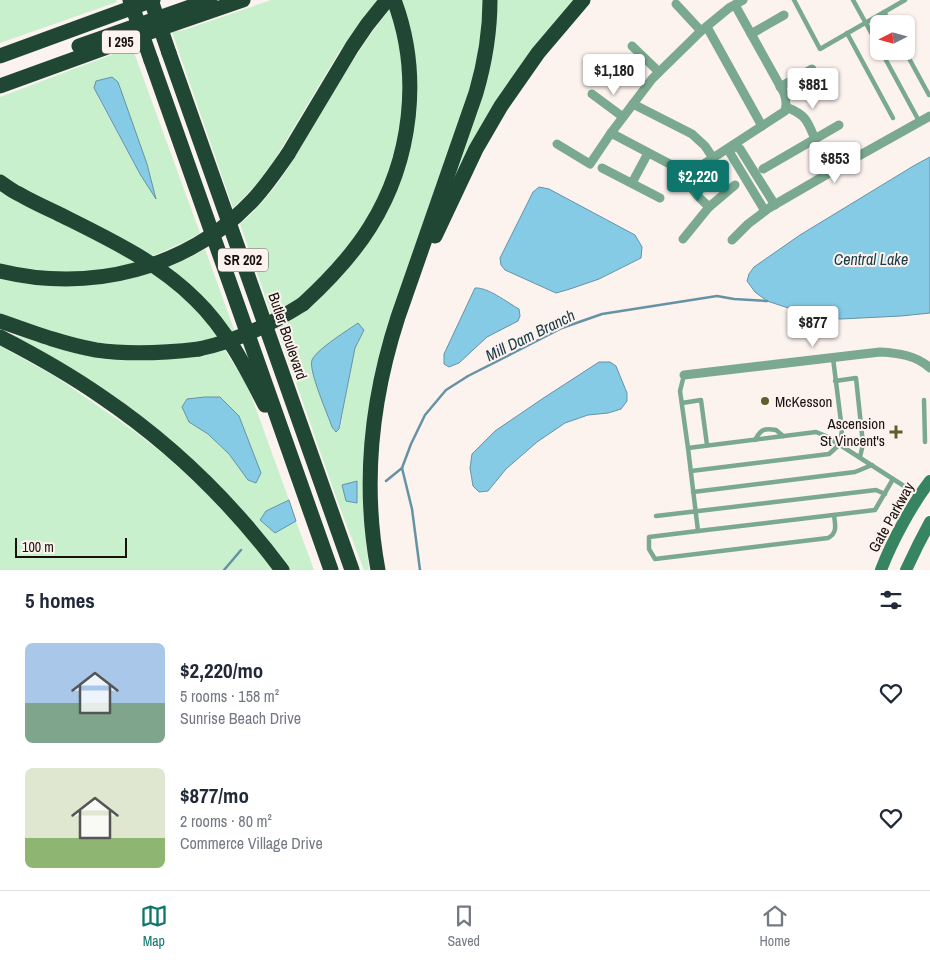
<!DOCTYPE html>
<meta charset="utf-8">
<style>
body{margin:0;font-family:"Archivo Narrow",sans-serif;background:#f2f2f3;color:#1f2937;height:100vh;display:flex;flex-direction:column;font-size:19px;white-space:nowrap}
*{box-sizing:border-box;margin:0}
p{font-size:16px;color:#747a83}
.icon{flex:none;width:28px;height:28px;fill:none;stroke:currentColor;stroke-width:2;stroke-linecap:round;stroke-linejoin:round}
.map{position:relative;height:570px;overflow:hidden}
.sheet{display:flex;flex-direction:column;background:#fff;flex:1}
.sheet>*{flex:none}
.needle{width:32px;rotate:264deg}
.fabs{position:absolute;left:870px;top:15px;display:grid;gap:10px}
.fabs a{display:grid;place-items:center;width:45px;height:45px;border-radius:8px;background:#fff;box-shadow:0 1px 4px #0004;font-size:25px}
.scale{position:absolute;left:15px;bottom:12px;width:112px;box-sizing:border-box;padding-left:5px;border:2px solid #19110e;border-top:0;font-size:14px;line-height:18px;white-space:nowrap;color:#19110e;-webkit-text-stroke:4px #fcf2ee;paint-order:stroke}
.price{position:absolute;translate:-50% -42px;padding:0 11px;border-radius:5px;background:#fff;color:#222;font-size:16px;line-height:32px;filter:drop-shadow(0 1px 2px #0008)}
.price::after{content:'';position:absolute;left:50%;top:30px;width:15px;height:11px;margin-left:-8px;background:inherit;clip-path:polygon(0 0,100% 0,50% 100%)}
.price.selected{background:#0f766e;color:#fff}
ul{padding:0;list-style:none}
li{display:flex;align-items:center;gap:15px;height:125px;padding:0 25px}
li span{display:grid;place-items:center;flex:none;width:140px;height:100px;border-radius:8px;color:#555}
li>.icon{margin-inline-start:auto}
span .icon{width:60px;height:60px;fill:#fffc;stroke-width:1}
li b{font-size:21px}
h2{display:flex;justify-content:space-between;align-items:center;height:60px;padding:0 25px;font-size:21px}
.tabs{display:flex;justify-content:space-around;align-items:center;height:70px;border-top:1px solid #e0e1e3;background:#fff;font-size:14px;color:#747a83}
.tabs a{display:grid;justify-items:center;gap:2px}
.tabs .selected{color:#0f766e}
.map>svg:first-child{display:block}
.green{fill:#c9f0cd;fill-rule:evenodd}
.water{fill:#85cbe6;stroke:#6593a5}
.lines{fill:none;stroke-linecap:round;stroke-linejoin:round}
.stream{stroke:#6593a5;stroke-width:2.5}
.service{stroke:#7aa990;stroke-width:4.5}
.minor{stroke:#7aa990;stroke-width:9}
.secondary{stroke:#378460;stroke-width:12}
.motorway{stroke:#1f4734;stroke-width:15}
.motorway-bridge{stroke:#1f4734;stroke-width:15}
.poi-dot{fill:#5d5f2c;stroke:#fcf2ee;stroke-width:2}
.labels{text-anchor:middle;dominant-baseline:central;stroke-width:4;stroke-linejoin:round;paint-order:stroke}
.shield{fill:#fcf2ee;stroke:#5d5451;stroke-width:1}
.shield-label{font-size:14px;font-weight:bold;fill:#19110e}
.street-label{font-size:15px;fill:#19110e;stroke:#fcf2ee}
.poi-label{font-size:15px;fill:#19110e;stroke:#fcf2ee;text-anchor:start}
.water-label{font-size:16px;font-style:italic;fill:#193a46;stroke:#fcf2ee}
</style>
<div class="map">
<svg width="930" height="570" viewBox="0 0 930 570">
<rect width="100%" height="100%" fill="#fcf2ee"/>
<!-- green -->
<g class="green">
<polygon points="0,0 116,0 117,2 0,43"/>
<polygon points="271,0 379,0 339,52 275,159 255,186 233,208 172,32 184,30"/>
<path d="M399,0H484L478,64L426,229L363,480C362,510 366,540 369,570H364L337,500L277,328C295,319 308,309 323,295L409,150ZM358,323L364,330L355,348L340,429L336,432L332,427C328,414 308,370 313,360C317,349 348,330 358,323Z"/>
<polygon points="495,0 579,0 450,190"/>
<path d="M390,9L399,42L403,77L401,128L385,183L363,227L326,273L293,304L272,316L240,224C272,197 292,163 313,127C337,87 360,45 390,9Z"/>
<path d="M132,47L200,233L184,242L148,258L0,178V97ZM96,94L147,164L155,197L140,174Z"/>
<polygon points="0,192 124,254 176,287 221,337 202,343 148,348 97,343 33,327 0,315"/>
<polygon points="205,249 235,332 229,334 166,268 189,258"/>
<path d="M6,333L68,350L190,357L204,356L225,350L244,381L251,395L289,500L266,511L289,524L296,521L314,570H285L222,494ZM205,397H220L239,416L248,480L229,454L208,434L189,422Z"/>
<polygon points="0,346 56,377 134,431 166,456 226,511 274,570 0,570"/>
</g>
<!-- water -->
<g class="water">
<polygon points="112,77 118,82 147,164 156,199 140,174 94,88 96,81"/>
<polygon points="930,157 930,313 901,316 841,319 816,317 767,301 755,292 747,281 749,274 754,267 800,235 915,165"/>
<polygon points="539,187 549,189 635,235 642,247 641,258 599,279 570,289 556,293 505,270 501,265 500,258 533,192"/>
<path d="M475,288C488,287 508,303 519,309L520,316L518,321L487,337L459,363L449,367L444,364V354Z"/>
<path d="M358,323L364,330L355,348L339,429L336,432L332,427C328,415 308,370 312,360C317,349 348,330 358,323Z"/>
<polygon points="599,362 610,362 616,366 627,393 627,401 621,409 608,413 588,415 565,423 537,442 506,469 488,491 479,492 473,486 470,468 472,454 495,431 542,399"/>
<polygon points="205,397 220,397 239,416 261,473 256,483 248,480 229,454 208,434 189,422 182,407 187,399"/>
<polygon points="357,481 357,503 346,501 342,485"/>
<polygon points="289,500 296,521 275,533 260,520 266,511"/>
</g>
<g class="lines">
<!-- stream -->
<g class="stream">
<polyline points="402,468 412,509 420,570"/>
<polyline points="386,481 402,468 411,444 425,415 446,390 468,376 562,328 602,314 717,296 734,299 767,301"/>
<polyline points="224,570 241,550"/>
</g>
<!-- service -->
<g class="service">
<polyline points="794,0 820,49 905,0"/>
<polyline points="853,0 879,47"/>
<polyline points="884,12 891,24"/>
<polyline points="847,33 893,118"/>
<polyline points="881,51 919,121"/>
<polyline points="905,51 929,95"/>
<polyline points="786,99 817,84"/>
<polyline points="684,375 680,391 688,448 816,432 826,436 918,495"/>
<polyline points="835,381 856,378 863,444 860,457"/>
<polyline points="924,400 925,442"/>
<polyline points="682,403 701,400 707,445"/>
<path d="M755,440C761,429 764,428 776,430L783,436"/>
<polyline points="688,448 698,531 875,510 893,479"/>
<polyline points="691,471 829,454 840,444 842,430 833,358"/>
<polyline points="693,492 855,472 872,465"/>
<polyline points="656,516 876,490 885,494"/>
<path d="M698,531L649,537V549L655,559L828,538C838,533 835,524 834,515"/>
</g>
<!-- minor -->
<g class="minor">
<polyline points="676,4 701,31"/>
<polyline points="707,27 762,126"/>
<polyline points="751,34 784,15"/>
<polyline points="632,46 659,72"/>
<polyline points="780,87 812,69"/>
<polyline points="592,94 623,117"/>
<polyline points="633,104 692,134 705,146 713,158"/>
<path d="M786,107C806,115 807,120 815,139"/>
<path d="M611,133L683,171H693L785,111C787,105 786,99 784,93L735,5"/>
<polyline points="557,144 590,164 611,133 652,79 701,31 729,8 743,0"/>
<polyline points="733,145 730,153 765,211"/>
<polyline points="733,145 740,149 775,205"/>
<polyline points="602,168 660,198"/>
<polyline points="763,169 839,125"/>
<path d="M689,171C688,190 697,195 709,207"/>
<polyline points="632,183 648,153"/>
<polyline points="683,239 709,207 735,185"/>
<polyline points="732,240 748,224 769,208 855,158 930,116"/>
<path d="M684,375L880,352C897,353 916,355 930,368"/>
</g>
<!-- secondary -->
<g class="secondary">
<path d="M881,570C892,541 911,506 930,481"/>
<polyline points="906,570 918,545 930,522"/>
</g>
<!-- motorway -->
<g class="motorway">
<polyline points="79,46 210,0"/>
<polyline points="169,53 352,570"/>
<polyline points="0,56 153,0"/>
<polyline points="151,60 331,570"/>
<polyline points="0,86 124,41 243,0"/>
<polyline points="288,154 352,47 367,25 387,0"/>
<path d="M0,182C6,186 12,191 19,194C31,201 44,207 57,213C105,237 157,261 196,300C226,329 246,368 265,405"/>
<polyline points="435,236 476,149 501,106 538,53 583,0"/>
<path d="M303,304C328,281 352,256 370,227C412,160 422,74 394,0"/>
<path d="M0,321C31,332 63,344 96,350C130,355 165,353 199,349"/>
<path d="M0,337C35,355 69,374 102,397C170,443 232,503 282,570"/>
<path d="M378,570C362,484 371,400 398,317L476,93C485,62 490,32 490,0"/>
</g>
<!-- motorway-bridge -->
<g class="motorway-bridge">
<polyline points="130,0 151,60"/>
<polyline points="151,0 169,53"/>
<path d="M0,271C91,293 188,269 253,200C266,186 277,170 288,154"/>
<path d="M199,349C237,341 270,325 303,304"/>
</g>
</g>
<!-- markers -->
<g class="poi-dot">
<circle cx="765" cy="401" r="5"/>
<path d="M893.5 424.5h5v5h5v5h-5v5h-5v-5h-5v-5h5z"/>
</g>
<g class="labels">
<!-- shield labels -->
<g class="shield">
<rect x="102" y="30.5" width="38" height="23" rx="4"/>
<rect x="218" y="248.5" width="50" height="23" rx="4"/>
</g>
<g class="shield-label">
<text x="121" y="42">I 295</text>
<text x="243" y="260">SR 202</text>
</g>
<!-- street labels -->
<g class="street-label">
<text transform="translate(288 336) rotate(71)">Butler Boulevard</text>
<text transform="translate(891 517) rotate(-61)">Gate Parkway</text>
</g>
<!-- poi labels -->
<g class="poi-label">
<text x="775" y="401">McKesson</text>
<text x="885" y="423" text-anchor="end">Ascension<tspan x="885" dy="17">St Vincent's</tspan></text>
</g>
<!-- water labels -->
<g class="water-label">
<text x="871" y="259">Central Lake</text>
<text transform="translate(530 335) rotate(-26)">Mill Dam Branch</text>
</g>
</g>
</svg>
<div class="fabs">
<a><svg class="needle" viewBox="-14 -14 28 28"><path d="M0-13l5 13h-10z" fill="#e53935"/><path d="M0 13l5-13h-10z" fill="#747a83"/></svg></a>
</div>
<div class="scale">100 m</div>
<b class="price" style="left:614px;top:96px">$1,180</b>
<b class="price" style="left:813px;top:110px">$881</b>
<b class="price" style="left:835px;top:184px">$853</b>
<b class="price selected" style="left:698px;top:202px">$2,220</b>
<b class="price" style="left:813px;top:348px">$877</b>
</div>
<section class="sheet">
<h2>5 homes<svg class="icon" aria-label="filters" viewBox="0 0 24 24"><path d="M4 7h16M4 17h16"/><circle cx="9" cy="7" r="2"/><circle cx="15" cy="17" r="2"/></svg></h2>
<ul>
<li><span style="background:linear-gradient(#a9c7e8 60%,#7fa58c 0)"><svg class="icon" aria-label="home" viewBox="0 0 24 24"><path d="M3 11l9-7 9 7M6 9v11h12V9"/></svg></span><div><b>$2,220/mo</b><p>5 rooms · 158 m²</p><p>Sunrise Beach Drive</p></div><svg class="icon" aria-label="heart" viewBox="0 0 24 24"><path d="M12 20l-8-8c-3-5 5-10 8-4 3-6 11-1 8 4z"/></svg></li>
<li><span style="background:linear-gradient(#dfe7d0 70%,#8fb573 0)"><svg class="icon" aria-label="home" viewBox="0 0 24 24"><path d="M3 11l9-7 9 7M6 9v11h12V9"/></svg></span><div><b>$877/mo</b><p>2 rooms · 80 m²</p><p>Commerce Village Drive</p></div><svg class="icon" aria-label="heart" viewBox="0 0 24 24"><path d="M12 20l-8-8c-3-5 5-10 8-4 3-6 11-1 8 4z"/></svg></li>
</ul>
</section>
<nav class="tabs">
<a class="selected"><svg class="icon" aria-label="map" viewBox="0 0 24 24"><path d="M3 6l6-2 6 2 6-2v14l-6 2-6-2-6 2zM9 4v14M15 6v14"/></svg>Map</a>
<a><svg class="icon" aria-label="saved" viewBox="0 0 24 24"><path d="M7 4h10v16l-5-4-5 4z"/></svg>Saved</a>
<a><svg class="icon" aria-label="home" viewBox="0 0 24 24"><path d="M3 11l9-7 9 7M6 9v11h12V9"/></svg>Home</a>
</nav>
